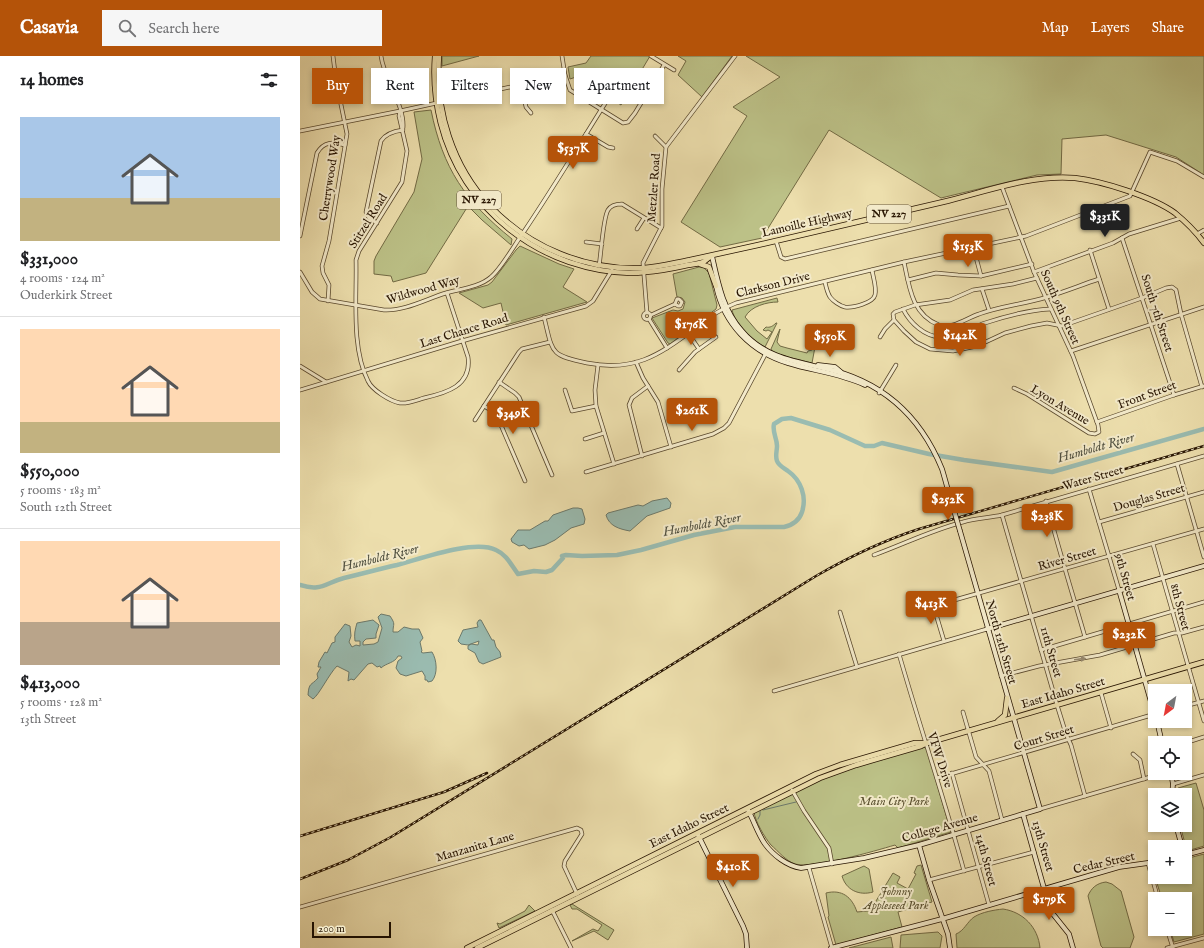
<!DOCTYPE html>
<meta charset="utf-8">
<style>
body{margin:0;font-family:"IM FELL English",serif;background:#f6f6f6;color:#202124;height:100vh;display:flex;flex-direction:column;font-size:15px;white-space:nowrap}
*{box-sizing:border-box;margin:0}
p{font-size:13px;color:#757577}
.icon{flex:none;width:22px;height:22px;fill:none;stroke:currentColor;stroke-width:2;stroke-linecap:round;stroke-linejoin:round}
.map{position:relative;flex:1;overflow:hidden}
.side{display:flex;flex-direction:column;background:#fff;width:300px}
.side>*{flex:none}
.guide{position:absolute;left:12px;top:12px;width:380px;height:36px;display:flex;gap:8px}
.needle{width:26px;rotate:212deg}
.buttons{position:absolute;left:848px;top:628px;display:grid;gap:8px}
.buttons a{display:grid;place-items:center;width:44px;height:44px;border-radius:0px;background:#fff;box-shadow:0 2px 6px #0003;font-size:20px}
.scale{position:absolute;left:12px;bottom:10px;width:79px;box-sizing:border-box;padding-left:4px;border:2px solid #271401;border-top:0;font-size:11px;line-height:14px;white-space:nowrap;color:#271401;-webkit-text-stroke:3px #f3eaca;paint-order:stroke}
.price{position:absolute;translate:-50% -34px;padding:0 9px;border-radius:4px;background:#b45309;color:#fff;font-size:13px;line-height:26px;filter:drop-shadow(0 1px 2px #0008)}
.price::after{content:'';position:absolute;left:50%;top:24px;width:12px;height:9px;margin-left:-6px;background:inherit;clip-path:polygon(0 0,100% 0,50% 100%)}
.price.on{background:#222;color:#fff}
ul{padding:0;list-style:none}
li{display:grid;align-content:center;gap:8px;height:212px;padding:0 20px}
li+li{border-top:1px solid #e0e0e0}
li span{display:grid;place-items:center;height:124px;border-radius:0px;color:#555}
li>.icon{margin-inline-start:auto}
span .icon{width:72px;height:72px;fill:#fffc;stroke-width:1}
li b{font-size:17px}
h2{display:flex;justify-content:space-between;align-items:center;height:48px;padding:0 20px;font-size:17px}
.chip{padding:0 14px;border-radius:0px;background:#fff;box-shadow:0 2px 6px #0003;font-size:14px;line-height:36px}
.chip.on{background:#b45309;color:#fff}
header{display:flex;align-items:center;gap:24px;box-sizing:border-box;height:56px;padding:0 20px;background:#b45309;color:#fff}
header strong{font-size:19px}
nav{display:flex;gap:22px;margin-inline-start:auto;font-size:14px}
.search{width:280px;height:36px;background:#f6f6f6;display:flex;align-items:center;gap:10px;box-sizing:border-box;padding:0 14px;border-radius:0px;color:#757577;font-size:15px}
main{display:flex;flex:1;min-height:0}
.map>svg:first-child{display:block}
.green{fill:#bcc187;stroke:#726a44}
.water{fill:#9abcb1;stroke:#6c796b}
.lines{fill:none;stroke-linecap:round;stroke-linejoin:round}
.stream{stroke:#6c796b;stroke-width:1}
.river{stroke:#9abcb1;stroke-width:4.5}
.street-casing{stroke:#58472c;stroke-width:4.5}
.secondary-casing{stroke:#271401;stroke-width:5.5}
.primary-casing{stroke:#271401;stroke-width:6}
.street{stroke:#f3eaca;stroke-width:3}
.secondary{stroke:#f3eaca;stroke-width:4}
.primary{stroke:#eddfad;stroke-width:4.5}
.rail-casing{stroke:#271401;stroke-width:2.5}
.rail{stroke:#f3eaca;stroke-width:1;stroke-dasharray:3;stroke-linecap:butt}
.secondary-bridge-casing{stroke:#271401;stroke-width:5.5;stroke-linecap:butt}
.secondary-bridge{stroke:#f3eaca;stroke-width:4}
.oneway{fill:#978a70}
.labels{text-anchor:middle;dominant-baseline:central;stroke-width:4;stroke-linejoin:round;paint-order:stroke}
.shield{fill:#f3eaca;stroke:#64543d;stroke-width:1}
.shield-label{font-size:11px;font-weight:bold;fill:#271401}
.street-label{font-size:12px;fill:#271401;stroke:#f3eaca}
.park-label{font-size:12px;font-style:italic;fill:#5b5130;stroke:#f3eaca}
.water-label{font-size:13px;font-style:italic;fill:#4f4f3f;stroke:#f3eaca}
</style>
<header>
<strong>Casavia</strong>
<div class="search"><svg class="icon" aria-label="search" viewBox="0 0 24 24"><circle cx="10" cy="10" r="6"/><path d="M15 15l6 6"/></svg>Search here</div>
<nav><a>Map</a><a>Layers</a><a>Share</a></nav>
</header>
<main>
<section class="side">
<h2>14 homes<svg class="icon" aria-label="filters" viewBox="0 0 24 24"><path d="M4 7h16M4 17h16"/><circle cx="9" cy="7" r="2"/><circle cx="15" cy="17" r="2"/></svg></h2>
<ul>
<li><span style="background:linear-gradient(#a9c7e8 65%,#c2b280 0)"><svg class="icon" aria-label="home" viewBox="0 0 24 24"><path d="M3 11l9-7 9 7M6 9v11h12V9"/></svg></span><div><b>$331,000</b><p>4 rooms · 124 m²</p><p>Ouderkirk Street</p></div></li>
<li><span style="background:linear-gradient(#ffd9b3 75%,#c2b280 0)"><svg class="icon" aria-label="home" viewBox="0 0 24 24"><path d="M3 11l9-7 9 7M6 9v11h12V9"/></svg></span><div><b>$550,000</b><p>5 rooms · 183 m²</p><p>South 12th Street</p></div></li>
<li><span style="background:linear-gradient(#ffd9b3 65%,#b9a48a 0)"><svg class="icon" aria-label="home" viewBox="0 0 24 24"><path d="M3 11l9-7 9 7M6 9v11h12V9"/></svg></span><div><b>$413,000</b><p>5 rooms · 128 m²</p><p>13th Street</p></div></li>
</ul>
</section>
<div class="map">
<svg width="904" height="892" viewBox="0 0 904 892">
<rect width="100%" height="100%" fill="#eddfad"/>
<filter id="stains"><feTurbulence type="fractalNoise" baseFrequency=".005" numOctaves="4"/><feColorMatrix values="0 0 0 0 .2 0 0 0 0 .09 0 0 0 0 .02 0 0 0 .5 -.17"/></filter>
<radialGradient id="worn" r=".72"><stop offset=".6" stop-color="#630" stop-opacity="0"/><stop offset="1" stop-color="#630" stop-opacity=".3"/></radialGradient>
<!-- green -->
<g class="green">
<polygon points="142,0 179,0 142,10"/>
<polygon points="291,0 350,0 321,49 279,20 270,23 268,11 286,7"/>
<polygon points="378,0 432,0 402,41 378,19 386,5"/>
<polygon points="446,0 904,0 904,119 876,101 806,79 762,83 761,118 737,119 641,142 529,74 462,182 420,191 381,166 447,60 433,51 480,21"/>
<path d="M131,54C143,113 165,145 212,183L211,189L182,164L168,150L126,217L93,226L91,220L74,218V205L76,200L114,136L122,103L114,56Z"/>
<polygon points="220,190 259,208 274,213 263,231 287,246 206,269 201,247 183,252 159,237 188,229 192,226 216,194"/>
<polygon points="399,211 404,212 409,217 417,249 416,253 370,288 368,287 352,262 373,254 378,255 383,253 385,246 382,242 377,241 373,218"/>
<path d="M477,242L478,246C467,246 451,250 445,261L457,275L467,283L472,276L468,274L466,275L463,274L466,271C470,272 473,270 476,267H477L465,291C453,285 435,267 432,254Z"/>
<polygon points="480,273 477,286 480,290 487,292 507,297 508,295 512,294 515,291 512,307 473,297 471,293"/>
<path d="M624,691L627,693L651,776L598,792L595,789C575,795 513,813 495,808C486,805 478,795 471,789C465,782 455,765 454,756L490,737L544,714Z"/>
<polygon points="896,727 904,754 904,790 887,795 880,769 885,769 885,739 876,739 878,732"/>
<polygon points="904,798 904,878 874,886 870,873 885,873 885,843 862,843 855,821 885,821 885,803"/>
<path d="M621,809L632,846L598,856L602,871L536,889L528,861L529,860L526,837C542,833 552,841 557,856L578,854L576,845L593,817L600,821L597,827L608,833L616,818L614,817L617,810Z"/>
<path d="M564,810L569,813L573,836C559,840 546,834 542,820Z"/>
<path d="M806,826L812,828L821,835L834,881L830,892H803L801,890L788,840C791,832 797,827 806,826Z"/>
<polygon points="272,848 314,874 308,884 294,875 272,885 293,873 298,875 302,869 277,853 272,853 270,849"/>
<polygon points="229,849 235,855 199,872 197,867 200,868 225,855"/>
<path d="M703,853C723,856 738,871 740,892H657L656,878C664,875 667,866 674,861C682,856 694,854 703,853Z"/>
<polygon points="638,876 642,880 640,892 600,892 601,879"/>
<polygon points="591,881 593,892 549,892"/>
</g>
<!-- water -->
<g class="water">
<path d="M367,442L371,447L370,452L347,460L330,475C319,473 309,470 306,459L308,457L338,449L343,450L352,445Z"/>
<polygon points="273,452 278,452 282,453 285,463 284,468 271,472 255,484 245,489 229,493 224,489 219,490 212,486 211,483 218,474 230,474 245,465 248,465 253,459"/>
<path d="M81,558L90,560C96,569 93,567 93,576H98L104,571L112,573H119L123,582L120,586L122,595L121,596L123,597L132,596C137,604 138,618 132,625L128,626L127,624H125V620L122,615L106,620L100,618L96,612L98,605L102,602L101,600H98C95,607 86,607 81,612L80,610L77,611L72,607L68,608L54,624L51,623L48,625L49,616L37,610C29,618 19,639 13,643L8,639C9,626 11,630 18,622L17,618L21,611H18L19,606L25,596L27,597L32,587L35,586V581L45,568L50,570L51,580L49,586L52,591L56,589L60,590V585H55C54,578 55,574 57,567L73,564L79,569L76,578V582L66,583L63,586V589L74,588L78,586L82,572L78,561Z"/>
<polygon points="179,564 181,564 192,584 194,584 196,591 200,596 201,601 183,608 179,606 175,597 168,593 168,590 171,588 178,589 179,585 168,589 161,588 158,585 163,574 178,571 177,567"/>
</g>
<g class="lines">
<!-- stream -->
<g class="stream">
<polyline points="463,754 496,746"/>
<polyline points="458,763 460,759 460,755"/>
</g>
<!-- river -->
<path class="river" d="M0,529C21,536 25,527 44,522C61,518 79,513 97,509C120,503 174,483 196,494C207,499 211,509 218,518L234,515L246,516L252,514L263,502L262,500L266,499L282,500L317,499L341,494L394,479L435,471H484C493,469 499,465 502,456C507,441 501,424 488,415C484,412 479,410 477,405C475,400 477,395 477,390C477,382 472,376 474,368L482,363L491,362L530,374L565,390H574L582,387L629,398L664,404L752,416L904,373"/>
<!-- street casing -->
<g class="street-casing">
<g id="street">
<path d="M81,0C84,24 105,49 103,72"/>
<polyline points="262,0 265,19 270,34 323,67 328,66 335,57 364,9"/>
<polyline points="351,0 374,14"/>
<polyline points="221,28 226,51 231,57"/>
<path d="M100,55L99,60L107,95L102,126L59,195L56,204C57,241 51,292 68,325C72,334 90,345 100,347C108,348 117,344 124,342C146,337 172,330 168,301L147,237"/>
<polyline points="0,75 100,55 265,19"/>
<polyline points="286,78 308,91 313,92"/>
<polyline points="355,80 366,91"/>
<polyline points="702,131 734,216 773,300 798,369 799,376 795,378 789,377 727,338 714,332"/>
<path d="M77,167L69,162L66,156L81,85C86,77 95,75 103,74"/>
<polyline points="337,173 344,162"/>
<polyline points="897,178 904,174"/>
<path d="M0,180L17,97C24,85 33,86 45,89"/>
<polyline points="822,182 874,339"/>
<polyline points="476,185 481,201 485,203 709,150"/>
<polyline points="286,186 302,188"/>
<polyline points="673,190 681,220"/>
<polyline points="790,194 809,253"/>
<path d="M604,206C609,230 612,259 639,269C651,274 667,262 679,258C701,250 725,248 747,241C764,236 781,229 799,223"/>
<path d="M299,210C301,199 303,162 308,154C311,149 317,148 322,148L361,172"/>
<path d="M0,216L12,236L20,243L84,254C105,255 126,243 146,237C160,233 180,231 191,221C201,213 215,188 223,177C254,131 282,84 311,38"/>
<polyline points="734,216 813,187 829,178 881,162"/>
<polyline points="737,222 713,228 673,234 650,244 615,249 595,256 593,258 594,264 604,275 616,286 630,293 653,295 677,290 705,277 731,270 747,267 762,270 842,242 866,232 872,231 876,234 881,258 902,331"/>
<polyline points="608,224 636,217 658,219 681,220 732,208"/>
<path d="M525,226C526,231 527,236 530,241C533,245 540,250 545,251C553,252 573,247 575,239C577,232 573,221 572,214"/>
<polyline points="682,233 689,254"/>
<polyline points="28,245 29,229 23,217 22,210 29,185 47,78 36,24 33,0"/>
<path d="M603,253C610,267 625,281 641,281C656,281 671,272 685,267C706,260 728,254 751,253"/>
<circle cx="347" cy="260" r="3.5"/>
<polyline points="347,257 343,207 362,170 362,133 366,91 435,0"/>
<polyline points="351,259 375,248 377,243 379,243 382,246 380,250 378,250 375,248"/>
<path d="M244,261C253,297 249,299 287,307C334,316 358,300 394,273C406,263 420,253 436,247L604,206L726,180L830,140L850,96L877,105L904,121"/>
<polyline points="349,263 367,292"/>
<polyline points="388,277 399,293"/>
<polyline points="580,281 585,273 594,264"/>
<polyline points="771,295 904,251"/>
<polyline points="336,306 343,322 358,346 371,391"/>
<polyline points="298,309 295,334 296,350 314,408"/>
<polyline points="0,310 26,326"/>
<polyline points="379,314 395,296 416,281"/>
<polyline points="199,326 215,337 219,341 252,419"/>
<polyline points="0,334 162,285 286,250 293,245 312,214"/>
<polyline points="265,334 272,355 296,350"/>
<polyline points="579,337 596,309"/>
<polyline points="184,350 194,356 197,360 225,425"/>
<polyline points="175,364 219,296 222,293 250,286"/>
<polyline points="797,366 874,339 904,330"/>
<polyline points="285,383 304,377"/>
<polyline points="342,400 329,349 332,342 348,330"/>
<polyline points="877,408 904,501"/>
<polyline points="286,416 413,378 424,372 429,367 466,297"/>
<polyline points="789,433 819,534"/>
<path d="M746,445C758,491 772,536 785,581"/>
<polyline points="702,459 757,649 766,678 771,689 785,740"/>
<polyline points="799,466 904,436"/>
<polyline points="853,488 904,665"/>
<path d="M574,499C604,488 632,474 663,466C676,462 689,462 702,459L904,400"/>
<polyline points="540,556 557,611"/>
<polyline points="644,585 635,555 635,552 637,549 904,473"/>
<polyline points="741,594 904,546"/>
<path d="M599,598C620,671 644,742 664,815"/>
<polyline points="701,620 739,610 800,599 874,577 882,577 904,571"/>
<polyline points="474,635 687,573"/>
<polyline points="801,637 811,672"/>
<polyline points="885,650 904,645"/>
<polyline points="663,656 676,701 689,715 702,764"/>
<polyline points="885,687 904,681"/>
<polyline points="833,698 840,704 844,723"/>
<polyline points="652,717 689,849"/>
<polyline points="637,722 855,658"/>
<polyline points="873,728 904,719"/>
<polyline points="492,734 504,755 529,792 532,808"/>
<polyline points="740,753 864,717"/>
<polyline points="848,807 858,843"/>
<polyline points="509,812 532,892"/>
<polyline points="629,824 734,796"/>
<polyline points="0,851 277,772 281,774 282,778 265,805 264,810 277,838"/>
<polyline points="252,854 271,892"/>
<polyline points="867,873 873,892"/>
<polyline points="867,892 904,882"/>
</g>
</g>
<!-- secondary casing -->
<g class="secondary-casing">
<g id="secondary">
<path d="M412,200C418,227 423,254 442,275C463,300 492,305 523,312C580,324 620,359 642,413C646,426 649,439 653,451"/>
<path d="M416,230C424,268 451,296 488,307C513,315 540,317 565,329"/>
<polyline points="518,309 535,311 541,316"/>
<polyline points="819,534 855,660"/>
<polyline points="687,573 904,510"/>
<polyline points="857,665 862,687"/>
<polyline points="871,717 873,728 872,739"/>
<path d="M448,754C454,765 458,778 465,788C473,799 487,810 501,812L564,802L619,789L740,753L660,475"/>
<polyline points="723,758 749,850 753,858 769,878 773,892"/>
<polyline points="876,769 882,791"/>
<polyline points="398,779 443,870 446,878 447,892"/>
<polyline points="619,789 629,824 648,878 650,892"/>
<polyline points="885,799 904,794"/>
<polyline points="531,892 642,863 795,818 819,811 855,806"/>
</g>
</g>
<!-- primary casing -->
<g class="primary-casing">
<g id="primary">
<path d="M135,0C128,92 181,175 269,206C293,214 320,219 346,216C361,215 374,212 388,209C393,208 399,208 403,206C406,205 408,202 410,201"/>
<path d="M139,0C135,54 152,110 190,150C230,192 286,215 344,212C360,211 374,207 390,204C412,199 435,194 458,189C519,175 581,161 643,146C684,136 732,118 775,122C802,125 853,141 875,157C886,166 896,176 904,187"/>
<polyline points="400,208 409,211 416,230"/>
<polyline points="698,665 705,659 707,642"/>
<polyline points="167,892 516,718 540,709 615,687 627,687"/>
<path d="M177,892L520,722L556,709L621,690L627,687C719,660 811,633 904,606"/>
</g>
</g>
<!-- street -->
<use href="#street" class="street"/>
<!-- secondary -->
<use href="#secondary" class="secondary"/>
<!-- primary -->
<use href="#primary" class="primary"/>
<!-- rail casing -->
<g class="rail-casing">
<g id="rail">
<polyline points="0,780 144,736 187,717"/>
<path d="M0,823L48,804L91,781L516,520C549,501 582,485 619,473L904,390"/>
</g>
</g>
<!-- rail -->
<use href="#rail" class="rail"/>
<!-- secondary-bridge casing -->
<g class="secondary-bridge-casing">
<polyline id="secondary-bridge" points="653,451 660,475"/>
</g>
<!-- secondary-bridge -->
<use href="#secondary-bridge" class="secondary-bridge"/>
</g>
<!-- one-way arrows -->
<defs><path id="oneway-solid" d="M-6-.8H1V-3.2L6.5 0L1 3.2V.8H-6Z"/></defs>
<use class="oneway" href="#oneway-solid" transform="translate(780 603) rotate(-7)"/>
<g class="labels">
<!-- shield labels -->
<g class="shield">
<rect x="157" y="135" width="44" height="18" rx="3"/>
<rect x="567" y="149" width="44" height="18" rx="3"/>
</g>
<g class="shield-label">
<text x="179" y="144">NV 227</text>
<text x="589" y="158">NV 227</text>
</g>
<!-- street labels -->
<g class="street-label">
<text transform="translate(30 122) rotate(-81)">Cherrywood Way</text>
<text transform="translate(354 132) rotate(-86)">Metzler Road</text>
<text transform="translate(68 165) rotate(-58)">Stitzel Road</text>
<text transform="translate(507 167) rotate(-13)">Lamoille Highway</text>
<text transform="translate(473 229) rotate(-14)">Clarkson Drive</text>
<text transform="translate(123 234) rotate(-16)">Wildwood Way</text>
<text transform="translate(760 251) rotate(66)">South 9th Street</text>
<text transform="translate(857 257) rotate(72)">South 7th Street</text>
<text transform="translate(164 275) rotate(-17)">Last Chance Road</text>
<text transform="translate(847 339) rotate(-20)">Front Street</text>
<text transform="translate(760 349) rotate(31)">Lyon Avenue</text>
<text transform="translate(793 422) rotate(-16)">Water Street</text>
<text transform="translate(849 442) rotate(-16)">Douglas Street</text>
<text transform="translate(767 503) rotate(-16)">River Street</text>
<text transform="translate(825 521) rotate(74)">9th Street</text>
<text transform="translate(880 551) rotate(75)">8th Street</text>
<text transform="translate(701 586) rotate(74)">North 12th Street</text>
<text transform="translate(751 596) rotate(74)">11th Street</text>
<text transform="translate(763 637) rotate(-16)">East Idaho Street</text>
<text transform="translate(744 682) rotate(-17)">Court Street</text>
<text transform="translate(640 704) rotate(72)">VFW Drive</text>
<text transform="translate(389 770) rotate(-26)">East Idaho Street</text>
<text transform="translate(640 772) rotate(-16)">College Avenue</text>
<text transform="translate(743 790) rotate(74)">13th Street</text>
<text transform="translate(175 791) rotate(-16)">Manzanita Lane</text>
<text transform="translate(686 804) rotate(75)">14th Street</text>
<text transform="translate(804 807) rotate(-13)">Cedar Street</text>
</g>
<!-- park labels -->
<g class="park-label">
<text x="594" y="745">Main City Park</text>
<text x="596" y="835">Johnny<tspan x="596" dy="14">Appleseed Park</tspan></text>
</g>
<!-- water labels -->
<g class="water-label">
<text transform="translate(796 392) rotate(-16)">Humboldt River</text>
<text transform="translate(402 469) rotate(-11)">Humboldt River</text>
<text transform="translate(80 502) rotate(-14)">Humboldt River</text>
</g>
</g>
<rect width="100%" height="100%" filter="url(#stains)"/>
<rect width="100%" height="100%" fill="url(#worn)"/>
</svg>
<div class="buttons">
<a><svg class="needle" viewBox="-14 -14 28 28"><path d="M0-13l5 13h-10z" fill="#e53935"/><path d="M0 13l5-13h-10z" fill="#757577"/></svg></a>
<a><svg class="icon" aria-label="locate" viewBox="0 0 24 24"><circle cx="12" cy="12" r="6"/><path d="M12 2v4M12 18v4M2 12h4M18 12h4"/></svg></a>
<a><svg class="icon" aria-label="layers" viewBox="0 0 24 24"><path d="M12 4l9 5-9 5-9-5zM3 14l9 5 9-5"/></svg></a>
<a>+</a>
<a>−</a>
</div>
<div class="scale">200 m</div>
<b class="price" style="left:273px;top:114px">$537K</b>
<b class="price on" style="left:805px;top:182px">$331K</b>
<b class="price" style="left:668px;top:212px">$153K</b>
<b class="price" style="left:391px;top:290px">$176K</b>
<b class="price" style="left:660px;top:301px">$142K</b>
<b class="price" style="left:530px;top:302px">$550K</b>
<b class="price" style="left:392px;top:376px">$261K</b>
<b class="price" style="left:213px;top:379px">$349K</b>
<b class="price" style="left:648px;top:465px">$252K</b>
<b class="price" style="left:747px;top:482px">$238K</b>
<b class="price" style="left:631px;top:569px">$413K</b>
<b class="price" style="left:829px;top:600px">$232K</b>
<b class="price" style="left:433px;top:832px">$410K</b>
<b class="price" style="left:749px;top:865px">$179K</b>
<div class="guide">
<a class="chip on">Buy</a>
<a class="chip">Rent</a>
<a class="chip">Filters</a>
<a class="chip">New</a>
<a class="chip">Apartment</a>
</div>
</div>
</main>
